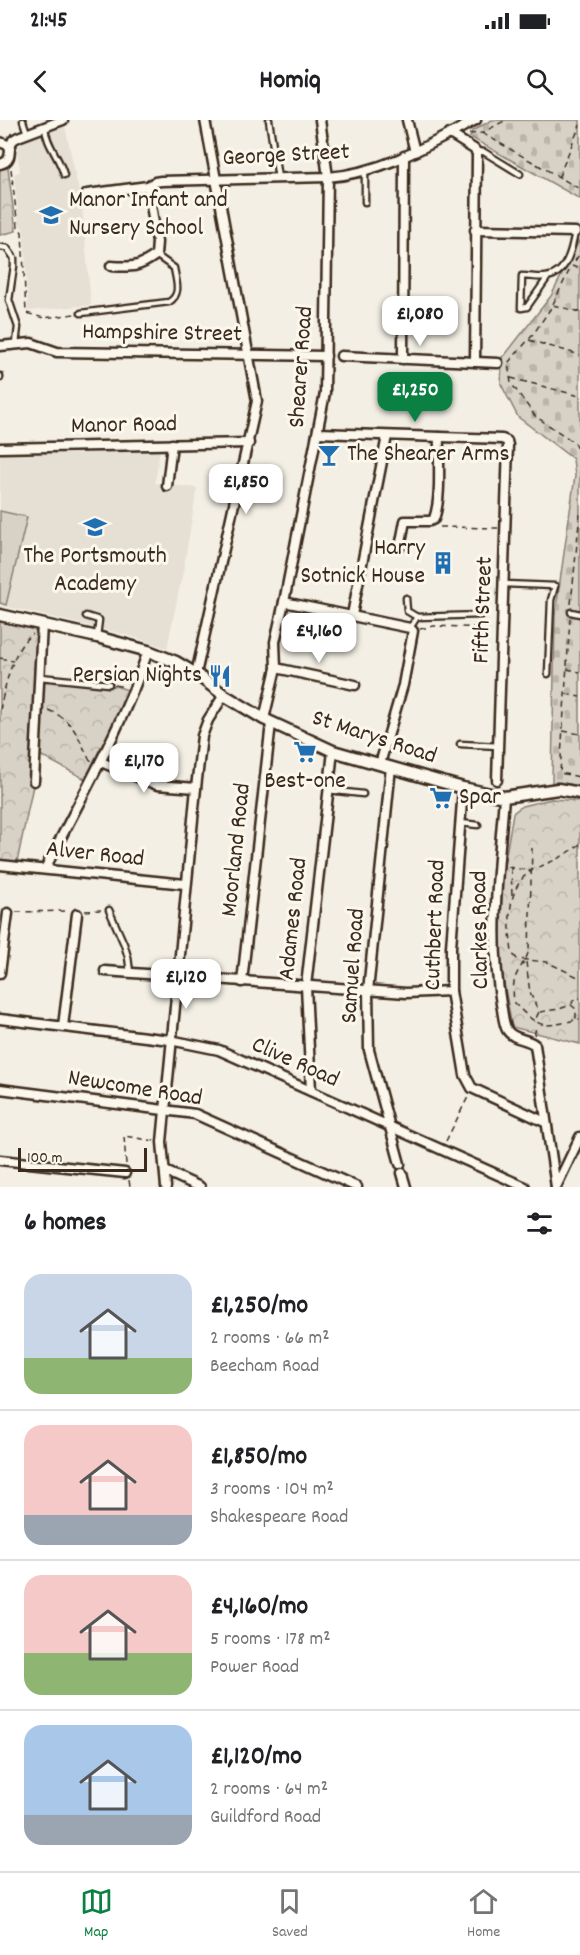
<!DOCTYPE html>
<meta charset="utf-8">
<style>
body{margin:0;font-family:Dekko,sans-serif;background:#f2f2f2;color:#202124;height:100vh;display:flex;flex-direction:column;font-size:22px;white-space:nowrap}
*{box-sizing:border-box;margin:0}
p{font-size:20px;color:#757577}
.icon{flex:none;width:33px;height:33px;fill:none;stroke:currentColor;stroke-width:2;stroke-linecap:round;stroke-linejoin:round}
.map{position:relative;height:1067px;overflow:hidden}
.sheet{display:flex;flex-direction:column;background:#fff;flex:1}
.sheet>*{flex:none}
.scale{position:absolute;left:18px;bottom:15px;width:129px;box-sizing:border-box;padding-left:6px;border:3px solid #3b2a1e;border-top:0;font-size:16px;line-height:21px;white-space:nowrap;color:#3b2a1e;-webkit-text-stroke:4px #fbf7ec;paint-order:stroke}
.price{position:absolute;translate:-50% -51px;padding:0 14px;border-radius:12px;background:#fff;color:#222;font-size:20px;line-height:39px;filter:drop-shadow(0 2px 3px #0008)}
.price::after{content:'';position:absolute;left:50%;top:36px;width:18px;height:14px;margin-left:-9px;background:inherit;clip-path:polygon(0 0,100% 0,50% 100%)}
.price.active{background:#0b8043;color:#fff}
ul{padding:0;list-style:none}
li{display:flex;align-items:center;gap:18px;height:150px;padding:0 24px}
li+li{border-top:2px solid #e0e0e0}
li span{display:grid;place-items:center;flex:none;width:168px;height:120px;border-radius:18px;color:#555}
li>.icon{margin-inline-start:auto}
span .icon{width:72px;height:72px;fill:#fffc;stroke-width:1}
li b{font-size:26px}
h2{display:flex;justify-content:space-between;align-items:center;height:72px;padding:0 24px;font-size:26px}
.status{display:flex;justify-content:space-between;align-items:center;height:42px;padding:0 30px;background:#fff;direction:ltr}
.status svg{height:16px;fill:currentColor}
header{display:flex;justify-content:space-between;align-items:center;height:78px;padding:0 24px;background:#fff;font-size:27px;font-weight:700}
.menu{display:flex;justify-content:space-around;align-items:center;height:84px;border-top:2px solid #e0e0e0;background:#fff;font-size:16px;color:#757577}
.menu a{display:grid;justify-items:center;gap:3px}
.menu .active{color:#0b8043}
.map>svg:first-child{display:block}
.built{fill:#e5dfd4}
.cemetery{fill:url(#cemetery-stones);stroke:#8a7e72;stroke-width:1.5}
.park{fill:url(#park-crowns);stroke:#8a7e72;stroke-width:1.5}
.pitch{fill:#d8d1c6;stroke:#8a7e72;stroke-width:1.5}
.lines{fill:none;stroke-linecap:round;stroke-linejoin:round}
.service-casing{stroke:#3b2a1e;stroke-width:9}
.minor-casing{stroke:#3b2a1e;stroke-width:13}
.tertiary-casing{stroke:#3b2a1e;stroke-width:15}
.path{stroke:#3b2a1e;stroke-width:1.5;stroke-dasharray:6 4.5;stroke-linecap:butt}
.service{stroke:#fbf7ec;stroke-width:4.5}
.minor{stroke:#fbf7ec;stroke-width:8}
.tertiary{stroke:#fbf7ec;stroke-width:10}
.labels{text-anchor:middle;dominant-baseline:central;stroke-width:6;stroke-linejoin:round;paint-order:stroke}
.street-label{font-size:24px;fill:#3b2a1e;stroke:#fbf7ec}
.poi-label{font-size:24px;fill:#3b2a1e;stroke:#fbf7ec;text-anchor:start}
</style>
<div class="status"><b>21:45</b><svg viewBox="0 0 49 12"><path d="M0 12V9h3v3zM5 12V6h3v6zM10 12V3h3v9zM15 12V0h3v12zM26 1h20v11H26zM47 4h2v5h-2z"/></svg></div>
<header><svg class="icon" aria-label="back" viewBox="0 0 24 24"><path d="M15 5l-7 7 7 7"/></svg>Homiq<svg class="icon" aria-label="search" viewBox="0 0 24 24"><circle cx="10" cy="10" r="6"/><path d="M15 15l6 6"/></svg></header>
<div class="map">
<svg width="580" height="1067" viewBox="0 0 580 1067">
<defs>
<pattern id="cemetery-stones" width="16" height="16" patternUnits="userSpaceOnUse" patternTransform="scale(1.5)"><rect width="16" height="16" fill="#d8d1c6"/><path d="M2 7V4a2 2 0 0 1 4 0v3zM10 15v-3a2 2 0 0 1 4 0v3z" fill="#bab4aa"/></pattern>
<pattern id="park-crowns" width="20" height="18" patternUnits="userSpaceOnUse" patternTransform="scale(1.5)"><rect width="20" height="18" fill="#d8d1c6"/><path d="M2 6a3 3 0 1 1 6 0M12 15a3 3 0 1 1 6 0" fill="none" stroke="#bab4aa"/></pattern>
</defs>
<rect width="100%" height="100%" fill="#f3efe4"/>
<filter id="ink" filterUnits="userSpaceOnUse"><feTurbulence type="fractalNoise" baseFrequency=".0167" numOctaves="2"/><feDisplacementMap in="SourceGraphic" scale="12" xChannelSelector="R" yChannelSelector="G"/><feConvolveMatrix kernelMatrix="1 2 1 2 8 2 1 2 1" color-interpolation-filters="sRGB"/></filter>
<g filter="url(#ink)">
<!-- built -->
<g class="built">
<polygon points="65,6 82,86 91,185 28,191 24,110 19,104 14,55 20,51 17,30 21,23"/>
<polygon points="160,328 155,363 197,368 184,446 167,528 127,515 0,485 0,334 68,334"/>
</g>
<!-- cemetery -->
<g class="cemetery">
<polygon points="492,0 580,0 580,79 470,17 472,11"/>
<polygon points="580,119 580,666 552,662 555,496 575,356 573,339 518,297 501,264 502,237 505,235 551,176"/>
</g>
<!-- park -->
<g class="park">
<polygon points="8,48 16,111 0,115 0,49"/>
<polygon points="0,495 42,504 34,661 17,742 0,741"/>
<polygon points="45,557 109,564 134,572 97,635 99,645 87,660 38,634"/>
<polygon points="551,679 580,681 580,924 512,907 500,841 502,758 513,693 522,686"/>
</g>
<!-- pitch -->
<polygon class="pitch" points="0,391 27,397 6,485 0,483"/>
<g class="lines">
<!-- service casing -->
<g class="service-casing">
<g id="service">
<polyline points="269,0 278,58"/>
<polyline points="23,1 27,13"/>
<path d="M45,7C46,25 60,38 64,55"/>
<polyline points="476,31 484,32 520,54"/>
<polyline points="365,82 365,51"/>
<polyline points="0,127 7,128 14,138 14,146 9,180 18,207 16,224"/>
<path d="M548,157L527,187L521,188L522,156C530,156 538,158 546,157C567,155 572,128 575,112"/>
<path d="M81,193L169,182C182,174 176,161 174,148L156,135"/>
<polyline points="0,256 0,258"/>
<polyline points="504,464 555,466 551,480 548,554"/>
<polyline points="406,478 407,491 417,497"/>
<polyline points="571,492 580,494"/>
<polyline points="86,496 99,500 97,516"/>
<polyline points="410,508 417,497 481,495"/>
<polyline points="40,557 109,564"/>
<polyline points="460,624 499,626"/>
<polyline points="328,670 363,674"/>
<polyline points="460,703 478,705"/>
<polyline points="109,790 124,824 128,837 130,852"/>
</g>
</g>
<!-- minor casing -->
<g class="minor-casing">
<g id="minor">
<polyline points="407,0 415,32"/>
<polyline points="450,14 474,29 477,33 475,242"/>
<polyline points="0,22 10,26"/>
<polyline points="10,26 13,20 18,17 63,0"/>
<path d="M0,44C10,42 10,35 10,26"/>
<path d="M87,74L148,66L155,62L161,61L328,57C382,53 429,25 476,0"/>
<polyline points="475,110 575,112"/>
<path d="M111,146C132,147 138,148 156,135L157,122L148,66"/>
<polyline points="0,226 31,223 57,232 326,236"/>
<polyline points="341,236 498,243"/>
<polyline points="403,239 404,36"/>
<polyline points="318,313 502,319 507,321 508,325 497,660"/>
<polyline points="0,328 249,323"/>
<polyline points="167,366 172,324"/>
<path d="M400,427L405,401H430L434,399C442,376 438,342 439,317"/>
<polyline points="284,482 410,508 413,511 403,565 380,644"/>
<polyline points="352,495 387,316"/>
<polyline points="276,548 355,565"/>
<polyline points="196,554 257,281 205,0"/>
<polyline points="264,599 276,548 275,522 284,482 325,273 328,57 320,0"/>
<polyline points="101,642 157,665 196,668"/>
<polyline points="391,647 368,871 369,930 400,1044"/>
<polyline points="34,661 42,504"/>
<polyline points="463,668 451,827 451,871 465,955 472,968 545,1002"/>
<path d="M504,677C499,745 489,815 501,884C503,892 503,903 507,910C513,920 527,918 535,925L556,1067"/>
<polyline points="0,745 185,764"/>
<path d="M45,749C81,677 122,608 148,531"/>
<polyline points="105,851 406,873 451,871"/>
<polyline points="0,853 8,793"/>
<polyline points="242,862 271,603"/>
<polyline points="0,899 170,920 219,930 525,1067"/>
<polyline points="63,906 77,794"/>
<polyline points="0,969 195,994 357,1067"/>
<polyline points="311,971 306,866 333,631"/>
<polyline points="0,1040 125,1053"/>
<polyline points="165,1051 200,1067"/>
<polyline points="402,1053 406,1067"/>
<polyline points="166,1067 162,1022 196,668 202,616 208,600 224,575"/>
<polyline points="556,1067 580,1017"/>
</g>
</g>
<!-- tertiary casing -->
<g class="tertiary-casing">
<polyline id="tertiary" points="0,495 97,517 148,531 176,542 196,554 224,575 264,599 333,631 463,668 504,677 558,669 580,673"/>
</g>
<!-- path -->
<g class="path">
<polyline points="482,13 580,69"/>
<polyline points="469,14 482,13 506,0"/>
<polyline points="11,49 18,107 22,112 26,193 44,198 75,194"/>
<polyline points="559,56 580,5"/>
<polyline points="575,141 580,133"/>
<polyline points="572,146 580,149"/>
<polyline points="553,184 569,151"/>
<polyline points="580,192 553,185 532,216 508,243 511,263 535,296 575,323 580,334"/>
<polyline points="529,220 580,235"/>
<polyline points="511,258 580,276"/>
<polyline points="440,407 498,408"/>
<polyline points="376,423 392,425"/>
<polyline points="571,484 580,393"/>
<polyline points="570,498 560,653 580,657"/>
<polyline points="420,509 434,506 493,508"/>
<polyline points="0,538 13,541"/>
<polyline points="567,549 580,552"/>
<polyline points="115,565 125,567"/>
<polyline points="566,574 580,577"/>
<path d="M0,590C4,570 14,523 33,514"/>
<path d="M48,590C73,600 78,616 89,639L92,641"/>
<polyline points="563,611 580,614"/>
<path d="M580,724C570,732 560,738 548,743C543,746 536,747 531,751C505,768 509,806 512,833L517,839L547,842L580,858"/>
<path d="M532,728L529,829C527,839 524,841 519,850C512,861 513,871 514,883C542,911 543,907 580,899"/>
<polyline points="508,747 530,751"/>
<polyline points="511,748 512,776"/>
<polyline points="85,791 101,790"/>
<polyline points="16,792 68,791"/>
<polyline points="526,842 530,873 539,892 534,902"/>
<polyline points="572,884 573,880 580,878"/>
<polyline points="540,892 559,889 571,885 576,889 576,899"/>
<polyline points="534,915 537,905"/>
<polyline points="446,1021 468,977"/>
<polyline points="126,1044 124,1016 155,1021"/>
<polyline points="129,1060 130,1067"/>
</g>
<!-- service -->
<use href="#service" class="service"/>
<!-- minor -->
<use href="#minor" class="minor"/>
<!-- tertiary -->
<use href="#tertiary" class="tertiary"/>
</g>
</g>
<!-- icons -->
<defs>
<g id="school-bare" transform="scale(1.8)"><path d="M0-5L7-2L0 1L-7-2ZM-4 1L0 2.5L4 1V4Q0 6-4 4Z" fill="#1f6fb2" stroke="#fbf7ec" stroke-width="2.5" paint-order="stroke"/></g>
<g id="bar-bare" transform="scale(1.8)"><path d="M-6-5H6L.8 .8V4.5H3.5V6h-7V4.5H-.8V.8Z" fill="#1f6fb2" stroke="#fbf7ec" stroke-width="2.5" paint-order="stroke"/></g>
<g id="building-bare" transform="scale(1.8)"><path d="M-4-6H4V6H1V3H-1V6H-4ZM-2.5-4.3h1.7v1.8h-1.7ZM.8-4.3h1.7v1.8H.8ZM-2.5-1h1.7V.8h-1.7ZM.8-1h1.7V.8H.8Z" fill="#1f6fb2" stroke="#fbf7ec" stroke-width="2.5" paint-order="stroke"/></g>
<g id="restaurant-bare" transform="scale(1.8)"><path d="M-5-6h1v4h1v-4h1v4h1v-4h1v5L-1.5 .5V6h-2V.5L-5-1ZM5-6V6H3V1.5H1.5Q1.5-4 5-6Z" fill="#1f6fb2" stroke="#fbf7ec" stroke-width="2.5" paint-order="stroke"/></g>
<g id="supermarket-bare" transform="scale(1.8)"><path d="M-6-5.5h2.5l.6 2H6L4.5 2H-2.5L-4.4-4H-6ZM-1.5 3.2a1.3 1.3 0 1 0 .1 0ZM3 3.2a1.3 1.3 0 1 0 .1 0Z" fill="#1f6fb2" stroke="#fbf7ec" stroke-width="2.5" paint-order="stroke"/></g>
</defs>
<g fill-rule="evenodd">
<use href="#school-bare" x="51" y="95"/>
<use href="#bar-bare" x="329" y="335"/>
<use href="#school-bare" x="95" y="407"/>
<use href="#building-bare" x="443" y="443"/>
<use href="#restaurant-bare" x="220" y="556"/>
<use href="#supermarket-bare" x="305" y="632"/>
<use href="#supermarket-bare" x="441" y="678"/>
</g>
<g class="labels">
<!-- street labels -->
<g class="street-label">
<text transform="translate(286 36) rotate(-3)">George Street</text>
<text transform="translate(162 214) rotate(1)">Hampshire Street</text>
<text transform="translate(302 247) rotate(-86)">Shearer Road</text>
<text transform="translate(124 306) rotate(-1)">Manor Road</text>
<text transform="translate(484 490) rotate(-88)">Fifth Street</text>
<text transform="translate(374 618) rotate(18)">St Marys Road</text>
<text transform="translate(237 730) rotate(-84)">Moorland Road</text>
<text transform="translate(95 735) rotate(6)">Alver Road</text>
<text transform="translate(294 799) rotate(-84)">Adames Road</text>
<text transform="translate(436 805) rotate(-88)">Cuthbert Road</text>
<text transform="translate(481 810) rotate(-91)">Clarkes Road</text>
<text transform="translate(354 846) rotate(-86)">Samuel Road</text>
<text transform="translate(295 943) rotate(24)">Clive Road</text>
<text transform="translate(135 969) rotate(9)">Newcome Road</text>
</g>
<!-- poi labels -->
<g class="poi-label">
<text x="69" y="81">Manor Infant and<tspan x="69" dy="28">Nursery School</tspan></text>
<text x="347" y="335">The Shearer Arms</text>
<text x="425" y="429" text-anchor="end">Harry<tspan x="425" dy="28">Sotnick House</tspan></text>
<text x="95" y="437" text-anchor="middle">The Portsmouth<tspan x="95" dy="28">Academy</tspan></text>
<text x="202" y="556" text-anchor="end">Persian Nights</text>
<text x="305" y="662" text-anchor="middle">Best-one</text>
<text x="459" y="678">Spar</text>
</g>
</g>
</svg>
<div class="scale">100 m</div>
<b class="price" style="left:420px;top:227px">£1,080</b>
<b class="price active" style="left:415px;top:303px">£1,250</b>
<b class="price" style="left:246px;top:395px">£1,850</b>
<b class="price" style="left:319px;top:544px">£4,160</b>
<b class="price" style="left:144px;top:674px">£1,170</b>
<b class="price" style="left:186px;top:890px">£1,120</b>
</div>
<section class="sheet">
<h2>6 homes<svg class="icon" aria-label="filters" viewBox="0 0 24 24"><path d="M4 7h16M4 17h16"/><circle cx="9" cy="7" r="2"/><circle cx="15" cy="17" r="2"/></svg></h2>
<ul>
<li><span style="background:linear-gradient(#c9d6e8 70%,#8fb573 0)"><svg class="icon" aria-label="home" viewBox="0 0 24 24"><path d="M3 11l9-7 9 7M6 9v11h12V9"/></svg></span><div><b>£1,250/mo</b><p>2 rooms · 66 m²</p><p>Beecham Road</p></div></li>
<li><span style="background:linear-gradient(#f6c9c9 75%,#9aa5b1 0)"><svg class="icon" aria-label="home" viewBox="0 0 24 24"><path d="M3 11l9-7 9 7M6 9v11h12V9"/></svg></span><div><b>£1,850/mo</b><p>3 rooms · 104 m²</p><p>Shakespeare Road</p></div></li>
<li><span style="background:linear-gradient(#f6c9c9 65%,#8fb573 0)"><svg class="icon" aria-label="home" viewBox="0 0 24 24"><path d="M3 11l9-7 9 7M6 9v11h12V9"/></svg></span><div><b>£4,160/mo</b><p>5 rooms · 178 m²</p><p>Power Road</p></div></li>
<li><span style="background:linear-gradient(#a9c7e8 75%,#9aa5b1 0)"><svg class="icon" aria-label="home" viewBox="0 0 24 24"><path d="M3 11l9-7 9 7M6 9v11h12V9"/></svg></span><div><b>£1,120/mo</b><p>2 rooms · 64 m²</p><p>Guildford Road</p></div></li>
</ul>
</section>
<nav class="menu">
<a class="active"><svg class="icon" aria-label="map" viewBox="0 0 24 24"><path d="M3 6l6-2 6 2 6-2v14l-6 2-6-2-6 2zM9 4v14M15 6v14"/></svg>Map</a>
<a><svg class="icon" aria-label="saved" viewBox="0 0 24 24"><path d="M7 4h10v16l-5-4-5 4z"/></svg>Saved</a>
<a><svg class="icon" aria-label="home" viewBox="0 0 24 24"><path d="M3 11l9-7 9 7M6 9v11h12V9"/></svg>Home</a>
</nav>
